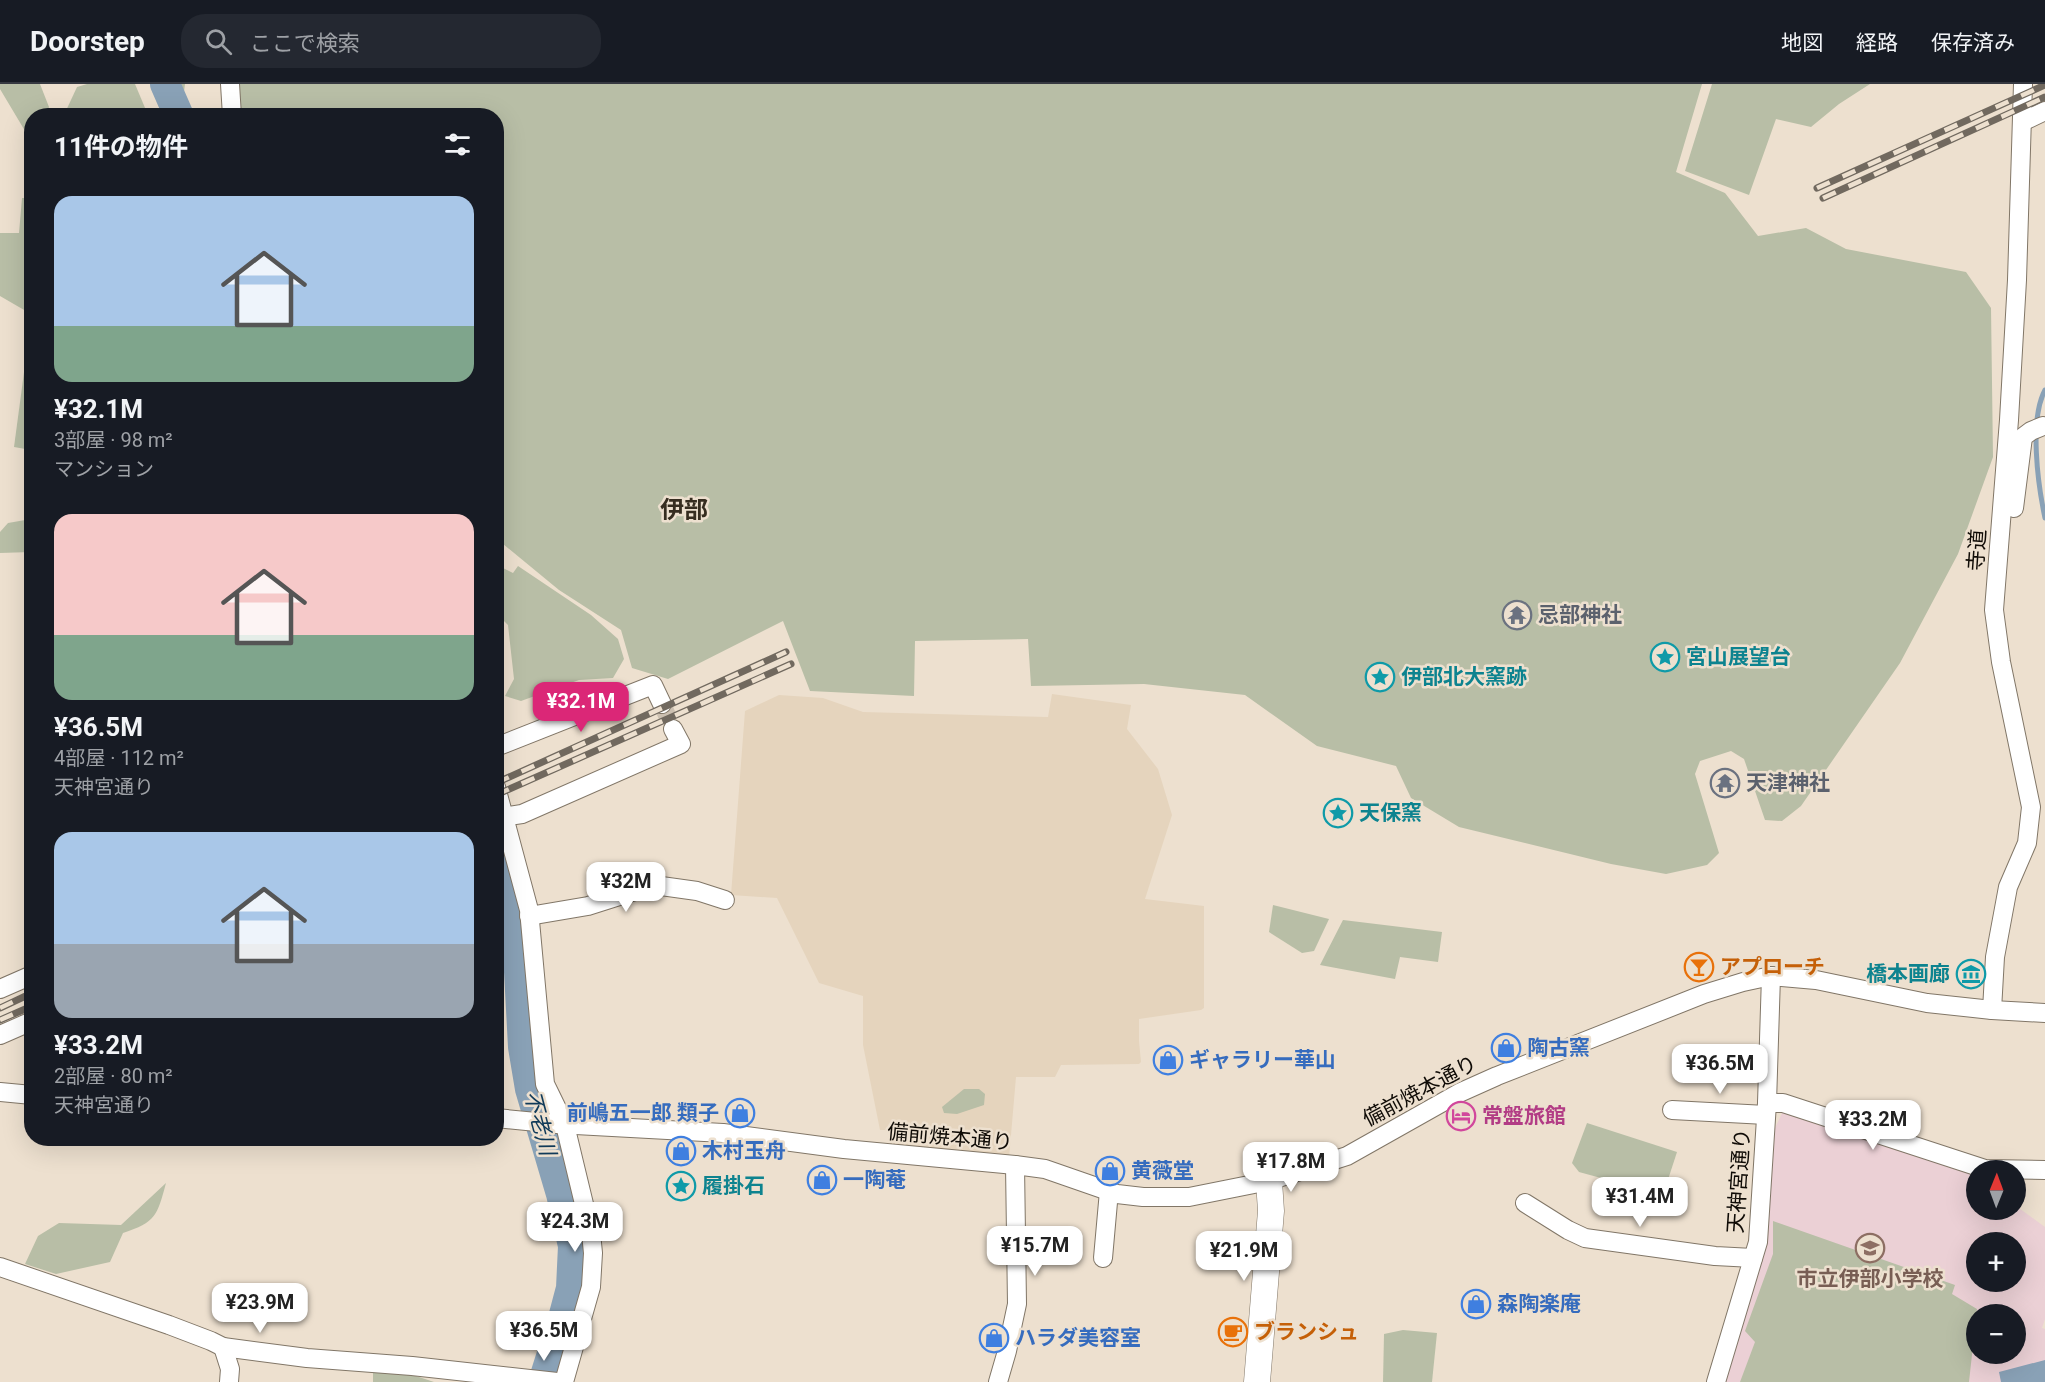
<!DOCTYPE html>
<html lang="ja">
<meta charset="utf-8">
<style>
body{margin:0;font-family:Roboto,"Noto Sans JP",sans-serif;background:#242831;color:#f1f3f6;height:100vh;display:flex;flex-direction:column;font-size:22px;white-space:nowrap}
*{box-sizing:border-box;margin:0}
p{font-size:20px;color:#9ea1a6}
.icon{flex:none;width:33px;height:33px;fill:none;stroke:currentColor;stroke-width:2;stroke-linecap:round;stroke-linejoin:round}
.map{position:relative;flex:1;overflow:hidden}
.panel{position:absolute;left:24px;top:24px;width:480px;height:1038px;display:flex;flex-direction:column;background:#171b24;border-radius:24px;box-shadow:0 6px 24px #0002}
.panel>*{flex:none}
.needle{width:39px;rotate:1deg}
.controls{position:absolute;left:1966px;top:1076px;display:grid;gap:12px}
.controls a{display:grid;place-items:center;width:60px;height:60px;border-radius:50%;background:#171b24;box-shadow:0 6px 24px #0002;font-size:30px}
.price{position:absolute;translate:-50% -51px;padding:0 14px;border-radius:12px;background:#fff;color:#222;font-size:20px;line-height:39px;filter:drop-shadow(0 2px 3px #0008)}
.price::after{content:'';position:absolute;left:50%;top:36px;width:18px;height:14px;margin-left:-9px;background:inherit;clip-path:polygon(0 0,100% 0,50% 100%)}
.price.active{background:#db2777;color:#fff}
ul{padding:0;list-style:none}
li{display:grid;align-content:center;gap:12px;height:318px;padding:0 30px}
li span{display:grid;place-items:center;height:186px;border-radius:18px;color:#555}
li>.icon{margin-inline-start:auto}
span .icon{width:108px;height:108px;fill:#fffc;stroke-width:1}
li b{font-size:26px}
h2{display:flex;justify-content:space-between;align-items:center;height:72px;padding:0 30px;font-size:26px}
header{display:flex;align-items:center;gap:36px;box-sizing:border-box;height:84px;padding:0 30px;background:#171b24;border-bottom:2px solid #363941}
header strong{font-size:28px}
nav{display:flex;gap:33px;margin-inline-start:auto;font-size:21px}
.search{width:420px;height:54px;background:#242831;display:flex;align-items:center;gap:15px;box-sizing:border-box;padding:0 21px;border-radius:24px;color:#9ea1a6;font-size:22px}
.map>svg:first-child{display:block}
.built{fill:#e5d4bd}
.education{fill:#ebd0d5;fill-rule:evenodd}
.green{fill:#b8bea6}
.water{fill:#89a1b6}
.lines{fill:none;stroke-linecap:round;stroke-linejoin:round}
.stream{stroke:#89a1b6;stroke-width:5}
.river{stroke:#89a1b6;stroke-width:30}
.street-tunnel{stroke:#ccc0b1;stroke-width:18;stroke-dasharray:18 9;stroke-linecap:butt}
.street-casing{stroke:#817667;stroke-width:20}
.secondary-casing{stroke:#817667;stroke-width:27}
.street{stroke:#fff;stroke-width:18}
.secondary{stroke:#fff;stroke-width:26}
.rail-casing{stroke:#71695f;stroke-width:7}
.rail{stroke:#ede0cf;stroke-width:4.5;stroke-dasharray:14;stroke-linecap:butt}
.labels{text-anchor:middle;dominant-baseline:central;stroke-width:5;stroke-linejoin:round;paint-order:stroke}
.street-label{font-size:21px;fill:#0f0b06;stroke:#ede0cf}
.worship-label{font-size:21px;font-weight:bold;fill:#5b616d;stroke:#ede0cf;text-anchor:start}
.culture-label{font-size:21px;font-weight:bold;fill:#0d838f;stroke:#ede0cf;text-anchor:start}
.food-label{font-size:21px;font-weight:bold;fill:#c56008;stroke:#ede0cf;text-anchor:start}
.shop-label{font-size:21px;font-weight:bold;fill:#366cbe;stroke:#ede0cf;text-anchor:start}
.hotel-label{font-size:21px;font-weight:bold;fill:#b23c85;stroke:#ede0cf;text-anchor:start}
.education-label{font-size:21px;font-weight:bold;fill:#785e54;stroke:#ede0cf}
.water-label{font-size:22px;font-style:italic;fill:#103a59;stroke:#ede0cf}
.quarter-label{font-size:24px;font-weight:bold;fill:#362d20;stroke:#ede0cf}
</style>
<header>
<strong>Doorstep</strong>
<div class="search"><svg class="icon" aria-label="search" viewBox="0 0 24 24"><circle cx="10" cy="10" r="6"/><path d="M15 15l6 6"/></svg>ここで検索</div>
<nav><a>地図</a><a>経路</a><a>保存済み</a></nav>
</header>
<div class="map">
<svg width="2045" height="1298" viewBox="0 0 2045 1298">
<rect width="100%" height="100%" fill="#ede0cf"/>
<!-- built -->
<polygon class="built" points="1052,610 1131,621 1127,645 1158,685 1172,731 1145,815 1204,822 1204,924 1201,926 1139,935 1139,957 1141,978 1139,980 1061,981 1055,993 1016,993 1009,1074 890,1063 890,1046 880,1046 863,961 863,912 819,899 777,814 731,811 745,627 779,611 823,614 863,628 1048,633"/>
<!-- education -->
<path class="education" d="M1785,1023L1977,1088V1125H2016V1122L2045,1143V1235L2042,1244L2045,1245V1298H1722L1772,1050ZM1977,1158H2016V1197H1977ZM1977,1230H2016V1269H1977Z"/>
<!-- green -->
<g class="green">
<polygon points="0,0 40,0 49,23 46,31 32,32 31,57 0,5"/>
<polygon points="87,0 135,0 148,31 64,31 77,3"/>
<polygon points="150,0 185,0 184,8 190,31 164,31"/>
<polygon points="237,0 1702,0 1676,88 1725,109 1758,152 1806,144 1846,165 1966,188 1991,224 1993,373 1958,470 1900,579 1801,722 1782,737 1765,736 1744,675 1731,667 1700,677 1695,690 1719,769 1707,781 1666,790 1611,780 1459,743 1411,714 1396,682 1317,662 1245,611 1144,600 1031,602 1028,555 915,557 914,612 810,607 783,537 668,595 632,584 621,546 559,506 497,455 496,32 242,31"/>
<polygon points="1712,0 1870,0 1839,20 1811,43 1776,35 1749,111 1685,87"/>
<polygon points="22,114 31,114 31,230 0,212 0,149 19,149"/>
<polygon points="31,236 32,366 31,366 14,363"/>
<polygon points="31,435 31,468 0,469 0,448 8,439"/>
<polygon points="497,481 513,489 518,482 591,531 618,555 624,575 613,594 579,596 521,617 505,612 514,595 508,541 501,534 497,519"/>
<polygon points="1273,821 1329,835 1314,867 1302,869 1269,848"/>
<polygon points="1343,836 1442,848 1438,878 1400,873 1395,895 1320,881"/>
<polygon points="964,1005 979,1005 985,1010 984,1021 957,1030 944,1029 942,1023"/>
<polygon points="1587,1039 1677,1068 1663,1111 1579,1088 1572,1079"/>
<path d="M166,1099C157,1132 156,1138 123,1149L110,1178L56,1190L25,1180L38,1152L59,1139L121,1141Z"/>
<polygon points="1773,1137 1955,1201 1952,1210 1977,1225 1969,1298 1740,1298 1755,1258 1745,1247 1773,1170"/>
<polygon points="1403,1246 1437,1249 1432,1298 1383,1298 1384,1250"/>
<polygon points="373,1287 410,1290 434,1298 373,1298"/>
</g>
<!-- water -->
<polygon class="water" points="2045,1276 2045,1298 2001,1298 1999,1288"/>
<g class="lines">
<!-- stream -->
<path class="stream" d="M2045,306C2029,336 2038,401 2045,434"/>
<!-- river -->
<g class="river">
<polyline points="165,0 179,32"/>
<polyline points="496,777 517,850 523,963 530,1005 561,1110 573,1162 571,1204 562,1238 543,1298"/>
</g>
<!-- street-tunnel -->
<polyline class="street-tunnel" points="662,620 673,645"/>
<!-- street casing -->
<g class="street-casing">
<g id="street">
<polyline points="230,0 232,32"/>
<polyline points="2022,38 2045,27"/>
<polyline points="2014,424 2023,353 2031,347 2043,342"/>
<polyline points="496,663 653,601 662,620"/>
<polyline points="496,703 529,826 545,1000 565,1041 591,1149 593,1169 591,1203 564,1298"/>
<polyline points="496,734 522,730 681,660 673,645"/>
<polyline points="529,832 588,822 654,801 697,807 725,816"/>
<polyline points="0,905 32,891"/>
<polyline points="1992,926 1995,873 2008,803 2027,759 2031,723 2001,578 1994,526 2009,336 2017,196 2023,0"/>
<polyline points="0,951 32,937"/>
<polyline points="0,1008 32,1011"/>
<polyline points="1767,1019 1783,1019 1985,1085 2045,1086"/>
<polyline points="1672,1026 1766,1031"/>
<polyline points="496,1034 557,1040 723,1049 844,1065 1015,1081 1045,1085 1117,1110 1143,1113 1189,1113 1269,1097 1347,1072 1459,1009 1497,992 1704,910 1743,898 1771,892 1816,896 1927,919 1992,926 2045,929"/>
<polyline points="1525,1119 1568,1146 1585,1154 1715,1172 1753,1174"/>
<polyline points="1103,1174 1109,1107"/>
<polyline points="0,1183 169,1241 211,1257 223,1263 307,1274 412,1282 557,1298"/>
<polyline points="223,1263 230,1285 229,1298"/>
<polyline points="998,1298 1007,1267 1017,1220 1015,1081"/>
<polyline points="1716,1298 1758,1158 1767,1019 1771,892"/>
</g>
</g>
<!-- secondary casing -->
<g class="secondary-casing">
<polyline id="secondary" points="1257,1298 1271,1127 1269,1097"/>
</g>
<!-- street -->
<use href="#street" class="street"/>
<!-- secondary -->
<use href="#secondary" class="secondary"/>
<!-- rail casing -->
<g class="rail-casing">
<g id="rail">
<polyline points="1817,104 2045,1"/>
<polyline points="1823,114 2045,13"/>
<polyline points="496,699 786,568"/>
<polyline points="496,711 791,580"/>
<polyline points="0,924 32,909"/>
<polyline points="0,936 32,922"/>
</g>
</g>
<!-- rail -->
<use href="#rail" class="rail"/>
</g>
<!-- icons -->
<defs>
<g id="temple-ring" transform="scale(1.5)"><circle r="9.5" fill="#ede0cf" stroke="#6b7280" stroke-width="1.5"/><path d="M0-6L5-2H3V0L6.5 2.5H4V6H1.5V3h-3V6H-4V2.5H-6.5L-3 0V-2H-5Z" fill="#6b7280"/></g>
<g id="sight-ring" transform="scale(1.5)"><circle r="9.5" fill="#ede0cf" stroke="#0f9aa8" stroke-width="1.5"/><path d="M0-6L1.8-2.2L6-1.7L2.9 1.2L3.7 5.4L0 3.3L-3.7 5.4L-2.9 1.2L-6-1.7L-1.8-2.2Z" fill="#0f9aa8"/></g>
<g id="bar-ring" transform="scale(1.5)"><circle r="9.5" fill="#ede0cf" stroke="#e8710a" stroke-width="1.5"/><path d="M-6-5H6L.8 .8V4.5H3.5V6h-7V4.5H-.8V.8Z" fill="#e8710a"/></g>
<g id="museum-ring" transform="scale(1.5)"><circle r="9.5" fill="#ede0cf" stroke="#0f9aa8" stroke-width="1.5"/><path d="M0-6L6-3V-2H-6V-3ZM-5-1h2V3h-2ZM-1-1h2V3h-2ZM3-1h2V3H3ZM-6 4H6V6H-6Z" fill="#0f9aa8"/></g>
<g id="shop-ring" transform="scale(1.5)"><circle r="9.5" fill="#ede0cf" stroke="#3f7fe0" stroke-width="1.5"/><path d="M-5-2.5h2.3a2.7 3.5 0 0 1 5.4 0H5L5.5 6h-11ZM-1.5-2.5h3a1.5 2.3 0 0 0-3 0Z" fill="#3f7fe0"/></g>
<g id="hotel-ring" transform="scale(1.5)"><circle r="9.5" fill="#ede0cf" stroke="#d1479c" stroke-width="1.5"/><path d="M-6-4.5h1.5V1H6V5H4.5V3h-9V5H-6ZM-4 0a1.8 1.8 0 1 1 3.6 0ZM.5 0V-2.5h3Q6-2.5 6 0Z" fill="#d1479c"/></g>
<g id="school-ring" transform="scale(1.5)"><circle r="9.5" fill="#ede0cf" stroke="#8d6e63" stroke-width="1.5"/><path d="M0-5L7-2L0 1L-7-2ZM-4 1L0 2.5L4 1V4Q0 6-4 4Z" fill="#8d6e63"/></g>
<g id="cafe-ring" transform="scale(1.5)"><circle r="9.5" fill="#ede0cf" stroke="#e8710a" stroke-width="1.5"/><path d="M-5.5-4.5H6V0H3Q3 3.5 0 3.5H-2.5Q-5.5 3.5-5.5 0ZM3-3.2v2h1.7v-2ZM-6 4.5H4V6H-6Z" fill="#e8710a"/></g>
</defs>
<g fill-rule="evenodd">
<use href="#temple-ring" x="1517" y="531"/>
<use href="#sight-ring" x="1665" y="573"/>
<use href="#sight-ring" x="1380" y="593"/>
<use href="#temple-ring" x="1725" y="699"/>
<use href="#sight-ring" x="1338" y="729"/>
<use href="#bar-ring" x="1699" y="883"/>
<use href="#museum-ring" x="1971" y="890"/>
<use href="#shop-ring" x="1506" y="964"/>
<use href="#shop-ring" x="1168" y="976"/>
<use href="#shop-ring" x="740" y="1029"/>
<use href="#hotel-ring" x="1461" y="1032"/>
<use href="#shop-ring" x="681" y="1067"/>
<use href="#shop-ring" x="1110" y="1087"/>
<use href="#shop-ring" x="822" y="1096"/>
<use href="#sight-ring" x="681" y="1102"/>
<use href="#school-ring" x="1870" y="1164"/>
<use href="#shop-ring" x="1476" y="1220"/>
<use href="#cafe-ring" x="1233" y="1248"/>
<use href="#shop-ring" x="994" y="1254"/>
</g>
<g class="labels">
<!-- street labels -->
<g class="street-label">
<text transform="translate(1977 466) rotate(-86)">寺道</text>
<text transform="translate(1420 1007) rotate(-28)">備前焼本通り</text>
<text transform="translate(950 1053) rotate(5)">備前焼本通り</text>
<text transform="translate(1739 1097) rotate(-86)">天神宮通り</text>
</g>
<!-- worship labels -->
<g class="worship-label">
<text x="1538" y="531">忌部神社</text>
<text x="1746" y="699">天津神社</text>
</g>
<!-- culture labels -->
<g class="culture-label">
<text x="1686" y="573">宮山展望台</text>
<text x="1401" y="593">伊部北大窯跡</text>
<text x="1359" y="729">天保窯</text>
<text x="1950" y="890" text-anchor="end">橋本画廊</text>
<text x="702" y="1102">履掛石</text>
</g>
<!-- food labels -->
<g class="food-label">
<text x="1720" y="883">アプローチ</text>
<text x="1254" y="1248">ブランシュ</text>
</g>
<!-- shop labels -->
<g class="shop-label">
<text x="1527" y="964">陶古窯</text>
<text x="1189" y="976">ギャラリー華山</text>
<text x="719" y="1029" text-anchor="end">前嶋五一郎 類子</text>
<text x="702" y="1067">木村玉舟</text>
<text x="1131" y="1087">黄薇堂</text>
<text x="843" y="1096">一陶菴</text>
<text x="1497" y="1220">森陶楽庵</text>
<text x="1015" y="1254">ハラダ美容室</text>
</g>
<!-- hotel labels -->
<g class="hotel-label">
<text x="1482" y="1032">常盤旅館</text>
</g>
<!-- education labels -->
<g class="education-label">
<text x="1870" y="1195">市立伊部小学校</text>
</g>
<!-- water labels -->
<g class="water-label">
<text transform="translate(540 1039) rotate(75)">不老川</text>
</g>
<!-- quarter labels -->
<g class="quarter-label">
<text x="684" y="426">伊部</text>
</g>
</g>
</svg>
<div class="controls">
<a><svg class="needle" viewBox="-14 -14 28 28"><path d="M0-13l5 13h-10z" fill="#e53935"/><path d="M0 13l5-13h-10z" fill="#9ea1a6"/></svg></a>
<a>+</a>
<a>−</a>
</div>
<b class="price active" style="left:581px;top:649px">¥32.1M</b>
<b class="price" style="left:626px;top:829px">¥32M</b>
<b class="price" style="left:1720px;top:1011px">¥36.5M</b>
<b class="price" style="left:1873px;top:1067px">¥33.2M</b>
<b class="price" style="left:1291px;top:1109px">¥17.8M</b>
<b class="price" style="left:1640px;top:1144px">¥31.4M</b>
<b class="price" style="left:575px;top:1169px">¥24.3M</b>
<b class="price" style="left:1035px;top:1193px">¥15.7M</b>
<b class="price" style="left:1244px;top:1198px">¥21.9M</b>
<b class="price" style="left:260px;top:1250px">¥23.9M</b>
<b class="price" style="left:544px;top:1278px">¥36.5M</b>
<section class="panel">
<h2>11件の物件<svg class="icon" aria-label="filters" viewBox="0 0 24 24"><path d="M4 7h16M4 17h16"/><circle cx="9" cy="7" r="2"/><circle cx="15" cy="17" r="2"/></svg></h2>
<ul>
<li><span style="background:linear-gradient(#a9c7e8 70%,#7fa58c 0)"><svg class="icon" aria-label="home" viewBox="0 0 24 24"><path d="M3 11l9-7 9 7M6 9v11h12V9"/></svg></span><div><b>¥32.1M</b><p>3部屋 · 98 m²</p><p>マンション</p></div></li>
<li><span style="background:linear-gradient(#f6c9c9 65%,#7fa58c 0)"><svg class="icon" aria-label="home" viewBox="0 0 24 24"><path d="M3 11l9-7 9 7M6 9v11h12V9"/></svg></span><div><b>¥36.5M</b><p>4部屋 · 112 m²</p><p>天神宮通り</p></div></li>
<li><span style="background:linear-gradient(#a9c7e8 60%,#9aa5b1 0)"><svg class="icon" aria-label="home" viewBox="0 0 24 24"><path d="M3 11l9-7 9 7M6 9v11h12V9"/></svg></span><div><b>¥33.2M</b><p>2部屋 · 80 m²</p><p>天神宮通り</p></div></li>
</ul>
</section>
</div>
